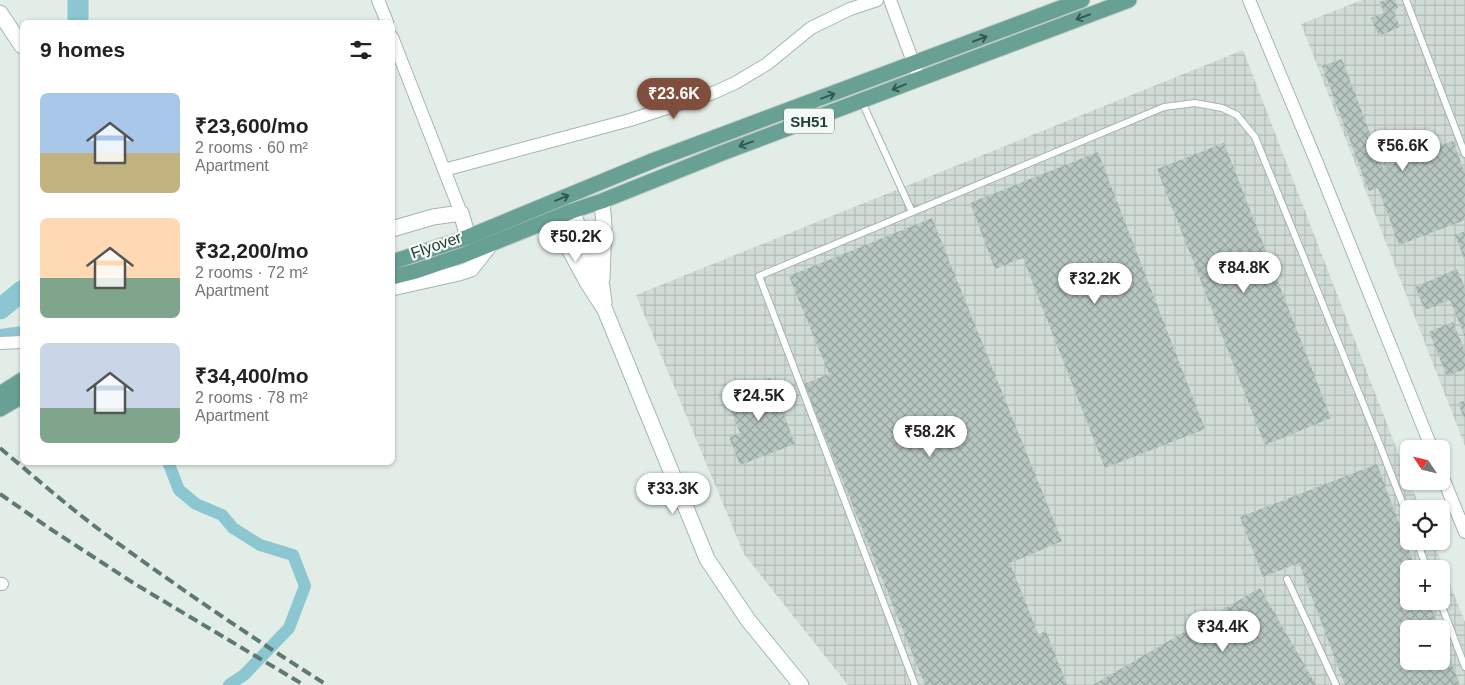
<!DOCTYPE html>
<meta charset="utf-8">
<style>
body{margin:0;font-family:Arial,sans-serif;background:#f6f6f6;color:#222;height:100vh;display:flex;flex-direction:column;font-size:19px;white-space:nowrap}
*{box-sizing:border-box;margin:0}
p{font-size:16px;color:#767676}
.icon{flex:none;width:28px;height:28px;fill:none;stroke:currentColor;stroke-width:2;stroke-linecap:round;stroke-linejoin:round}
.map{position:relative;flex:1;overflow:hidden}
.drawer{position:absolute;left:20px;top:20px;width:375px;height:445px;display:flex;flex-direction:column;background:#fff;border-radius:8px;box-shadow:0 1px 4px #0004}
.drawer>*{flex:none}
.needle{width:32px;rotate:305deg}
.fabs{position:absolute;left:1400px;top:440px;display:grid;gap:10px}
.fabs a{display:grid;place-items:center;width:50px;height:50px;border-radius:8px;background:#fff;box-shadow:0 1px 4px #0004;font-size:25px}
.price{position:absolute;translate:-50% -42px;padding:0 11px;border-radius:18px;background:#fff;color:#222;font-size:16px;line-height:32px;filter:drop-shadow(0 1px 2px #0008)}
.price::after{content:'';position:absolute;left:50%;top:30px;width:15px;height:11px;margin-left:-8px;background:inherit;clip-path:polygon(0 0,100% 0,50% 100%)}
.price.on{background:#7f4e3d;color:#fff}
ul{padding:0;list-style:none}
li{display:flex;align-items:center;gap:15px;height:125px;padding:0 20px}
li span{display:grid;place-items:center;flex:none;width:140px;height:100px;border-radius:8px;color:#555}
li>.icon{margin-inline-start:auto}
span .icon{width:60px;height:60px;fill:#fffc;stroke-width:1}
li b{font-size:21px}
h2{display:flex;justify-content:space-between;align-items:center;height:60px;padding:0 20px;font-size:21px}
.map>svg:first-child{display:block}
.industrial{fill:url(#industrial-grid);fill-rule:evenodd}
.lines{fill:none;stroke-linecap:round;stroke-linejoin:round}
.canal{stroke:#8cc6d1;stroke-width:12}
.river{stroke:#8cc6d1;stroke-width:21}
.building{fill:url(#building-cross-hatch)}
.lane-casing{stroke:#a6b5af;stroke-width:8}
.street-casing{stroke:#a6b5af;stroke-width:14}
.secondary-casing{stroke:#a1b8b0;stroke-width:17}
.primary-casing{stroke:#c1c9c7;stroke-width:17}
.lane{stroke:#fff;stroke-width:6}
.street{stroke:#fff;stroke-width:12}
.secondary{stroke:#fff;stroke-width:15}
.primary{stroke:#68a193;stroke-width:15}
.rail{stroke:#5d7972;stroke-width:4;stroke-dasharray:10 5;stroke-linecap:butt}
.oneway{stroke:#34574e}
.labels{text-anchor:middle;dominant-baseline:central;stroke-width:4.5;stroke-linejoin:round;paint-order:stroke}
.shield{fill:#f4f9f6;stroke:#627670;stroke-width:1}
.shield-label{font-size:15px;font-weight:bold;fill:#233e37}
.street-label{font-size:16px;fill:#233e37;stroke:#f4f9f6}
</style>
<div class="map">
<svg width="1465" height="685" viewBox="0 0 1465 685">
<defs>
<pattern id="industrial-grid" width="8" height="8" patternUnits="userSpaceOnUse" patternTransform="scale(1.25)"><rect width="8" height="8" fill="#d1dcd7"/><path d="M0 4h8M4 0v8" fill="none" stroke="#b3beb9"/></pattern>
<pattern id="building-cross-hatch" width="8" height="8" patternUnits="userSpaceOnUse" patternTransform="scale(1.25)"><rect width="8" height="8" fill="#b8c7c1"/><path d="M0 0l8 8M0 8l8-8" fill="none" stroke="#95a39e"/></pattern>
</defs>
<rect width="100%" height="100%" fill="#e3ede8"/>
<!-- industrial -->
<g class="industrial">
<polygon points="1362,0 1465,0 1465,446 1301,24"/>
<path d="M1243,50L1409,481L1421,509H1409V541H1433L1465,622V685H848L744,554L636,295ZM1409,569H1441V601H1409ZM1409,629H1441V661H1409Z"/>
</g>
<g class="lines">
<!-- canal -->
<g class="canal">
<polyline points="0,335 22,332"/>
<polyline points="168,462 179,490 196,504 222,515 233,528 260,545 293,555 305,586 289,628 244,675 229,685"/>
</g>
<!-- river -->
<g class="river">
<polyline points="78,22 78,0"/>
<polyline points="0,309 22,291"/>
</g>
</g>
<!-- building -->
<g class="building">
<polygon points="1385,0 1395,0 1398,8 1393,10 1400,27 1379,36 1371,18 1384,13 1379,2"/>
<polygon points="1342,59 1383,168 1453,141 1465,173 1465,220 1399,245 1378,188 1369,191 1322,66"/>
<polygon points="1224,143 1331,418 1265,445 1157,169"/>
<polygon points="1098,152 1205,429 1105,468 1023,258 995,269 970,203"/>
<polygon points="932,218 1062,541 1010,563 1038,634 1046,631 1067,685 925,685 804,384 829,374 789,276"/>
<polygon points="1465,231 1465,261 1455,235"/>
<polygon points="1457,269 1465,288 1465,337 1450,300 1425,310 1415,287"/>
<polygon points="1453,322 1465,351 1465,369 1447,376 1429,332"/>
<polygon points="770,378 795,444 740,465 729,437 740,433 726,396"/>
<polygon points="1465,400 1465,420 1458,403"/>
<polygon points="1377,464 1416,569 1409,569 1409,601 1429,601 1439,629 1409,629 1409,661 1441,661 1441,635 1460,685 1345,685 1299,563 1263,577 1240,517"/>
<polygon points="1260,588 1316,685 1093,685"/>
</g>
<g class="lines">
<!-- lane casing -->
<g class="lane-casing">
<g id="lane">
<polyline points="1406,0 1465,154"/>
<polyline points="862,102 912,212"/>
<polyline points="1417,541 1427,569"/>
<polyline points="1287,579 1336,685"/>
<polyline points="1440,601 1465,667"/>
<polyline points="915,685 759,276 1164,107 1195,103 1222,108 1237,115 1255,137 1379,443 1409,520"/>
</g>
</g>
<!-- street casing -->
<g class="street-casing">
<g id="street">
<polyline points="378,0 387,22"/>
<polyline points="890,0 919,78"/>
<polyline points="1249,0 1317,163 1432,449"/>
<polyline points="392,37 461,213"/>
<polyline points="444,170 630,120 713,93 735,83 767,64 811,28 850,9 877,0"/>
<polyline points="0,343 22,342"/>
<polyline points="1441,473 1465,532"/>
<polyline points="0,584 2,584"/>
</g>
</g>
<!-- secondary casing -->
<g class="secondary-casing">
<g id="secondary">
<polyline points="0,13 22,46"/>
<polyline points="602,201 604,226 602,279"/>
<polyline points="572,211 602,287 604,303"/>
<polyline points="553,219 587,282 605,310 707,559 748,620 801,685"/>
<polyline points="392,229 433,217 461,213 468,237"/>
<polyline points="392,288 459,273 471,269 490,245"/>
</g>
</g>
<!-- primary casing -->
<g class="primary-casing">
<g id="primary">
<polyline points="392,262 468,237 652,161 1082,0"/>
<polyline points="392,277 416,271 466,254 572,211 602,201 722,153 1129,0"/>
<polyline points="0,394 22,380"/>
<polyline points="0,409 22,396"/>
</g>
</g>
<!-- lane -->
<use href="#lane" class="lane"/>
<!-- street -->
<use href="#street" class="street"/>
<!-- secondary -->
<use href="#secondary" class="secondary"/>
<!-- primary -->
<use href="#primary" class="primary"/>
<!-- rail -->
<g class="rail">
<path d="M0,448C37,479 73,511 112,539C182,590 254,639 327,685"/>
<polyline points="0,494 52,530 135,584 304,685"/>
</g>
</g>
<!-- one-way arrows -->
<defs><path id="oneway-shaft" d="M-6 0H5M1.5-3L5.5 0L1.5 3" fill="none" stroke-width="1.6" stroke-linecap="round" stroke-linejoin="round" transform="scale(1.25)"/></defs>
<g class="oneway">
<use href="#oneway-shaft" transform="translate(1083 17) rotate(160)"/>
<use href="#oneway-shaft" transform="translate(980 39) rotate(-21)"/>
<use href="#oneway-shaft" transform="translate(899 87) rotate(158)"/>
<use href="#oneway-shaft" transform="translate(828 96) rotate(-20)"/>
<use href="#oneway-shaft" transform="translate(746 144) rotate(160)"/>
<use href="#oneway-shaft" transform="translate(562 198) rotate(-22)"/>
</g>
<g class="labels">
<!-- shield labels -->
<rect class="shield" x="784" y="108.5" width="50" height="25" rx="4"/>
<g class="shield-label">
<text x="809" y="121">SH51</text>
</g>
<!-- street labels -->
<g class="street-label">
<text transform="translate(436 245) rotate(-19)">Flyover</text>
</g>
</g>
</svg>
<div class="fabs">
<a><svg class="needle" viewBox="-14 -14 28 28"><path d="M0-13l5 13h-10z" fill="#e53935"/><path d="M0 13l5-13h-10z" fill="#767676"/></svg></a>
<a><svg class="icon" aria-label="locate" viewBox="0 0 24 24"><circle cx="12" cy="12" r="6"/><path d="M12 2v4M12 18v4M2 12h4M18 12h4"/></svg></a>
<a>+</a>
<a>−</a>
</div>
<b class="price on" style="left:674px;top:120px">₹23.6K</b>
<b class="price" style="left:1403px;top:172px">₹56.6K</b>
<b class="price" style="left:576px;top:263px">₹50.2K</b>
<b class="price" style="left:1244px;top:294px">₹84.8K</b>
<b class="price" style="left:1095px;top:305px">₹32.2K</b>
<b class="price" style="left:759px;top:422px">₹24.5K</b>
<b class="price" style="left:930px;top:458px">₹58.2K</b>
<b class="price" style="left:673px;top:515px">₹33.3K</b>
<b class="price" style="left:1223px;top:653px">₹34.4K</b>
<section class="drawer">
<h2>9 homes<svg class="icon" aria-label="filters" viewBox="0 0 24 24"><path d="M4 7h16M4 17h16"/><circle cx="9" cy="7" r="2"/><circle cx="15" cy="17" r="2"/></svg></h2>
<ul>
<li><span style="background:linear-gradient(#a9c7e8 60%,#c2b280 0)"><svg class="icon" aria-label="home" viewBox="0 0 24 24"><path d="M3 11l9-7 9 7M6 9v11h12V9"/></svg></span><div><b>₹23,600/mo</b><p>2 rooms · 60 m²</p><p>Apartment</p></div></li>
<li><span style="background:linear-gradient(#ffd9b3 60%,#7fa58c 0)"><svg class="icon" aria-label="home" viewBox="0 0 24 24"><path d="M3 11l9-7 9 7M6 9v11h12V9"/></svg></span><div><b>₹32,200/mo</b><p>2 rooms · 72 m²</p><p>Apartment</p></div></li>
<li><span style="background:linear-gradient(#c9d6e8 65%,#7fa58c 0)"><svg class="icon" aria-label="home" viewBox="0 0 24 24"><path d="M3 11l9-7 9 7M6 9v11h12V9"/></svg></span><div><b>₹34,400/mo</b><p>2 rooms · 78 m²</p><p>Apartment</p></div></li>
</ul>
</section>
</div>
